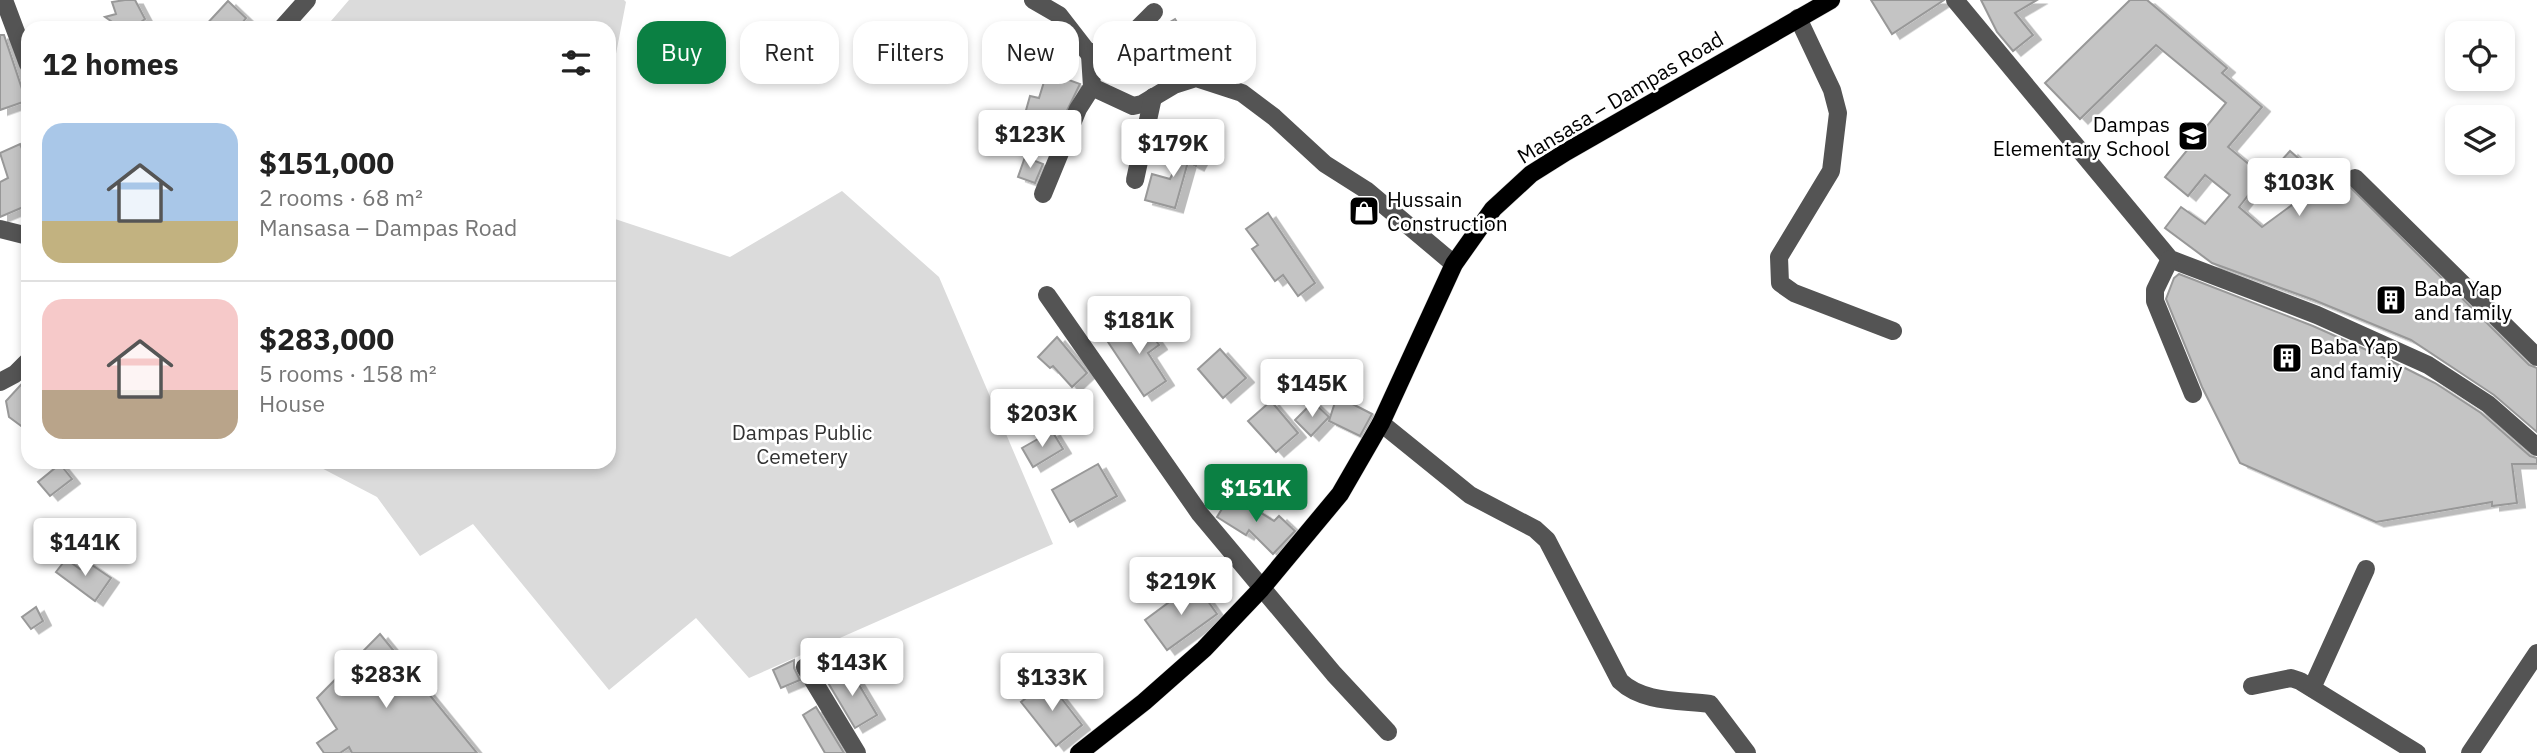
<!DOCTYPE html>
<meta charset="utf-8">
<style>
body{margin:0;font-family:"IBM Plex Sans",sans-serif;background:#f2f2f2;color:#222;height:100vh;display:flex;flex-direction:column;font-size:26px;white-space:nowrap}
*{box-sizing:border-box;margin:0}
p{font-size:23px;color:#767676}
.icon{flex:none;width:38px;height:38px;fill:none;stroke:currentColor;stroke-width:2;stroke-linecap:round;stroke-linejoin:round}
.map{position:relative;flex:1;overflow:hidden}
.panel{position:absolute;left:21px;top:21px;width:595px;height:448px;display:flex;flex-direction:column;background:#fff;border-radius:21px;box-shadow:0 4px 10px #0003}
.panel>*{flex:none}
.banner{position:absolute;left:637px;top:21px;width:665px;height:63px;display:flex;gap:14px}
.fabs{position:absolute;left:2445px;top:21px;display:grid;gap:14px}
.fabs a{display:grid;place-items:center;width:70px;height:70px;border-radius:14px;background:#fff;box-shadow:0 4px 10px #0003;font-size:35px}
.price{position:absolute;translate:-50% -60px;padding:0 16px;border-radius:7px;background:#fff;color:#222;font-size:23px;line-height:46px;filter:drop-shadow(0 2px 4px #0008)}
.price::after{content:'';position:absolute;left:50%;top:42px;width:21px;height:16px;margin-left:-10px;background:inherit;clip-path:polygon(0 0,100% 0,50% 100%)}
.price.on{background:#0b8043;color:#fff}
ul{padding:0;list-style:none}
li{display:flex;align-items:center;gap:21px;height:175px;padding:0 21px}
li+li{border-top:2px solid #e0e0e0}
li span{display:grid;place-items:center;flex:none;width:196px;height:140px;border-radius:21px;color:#555}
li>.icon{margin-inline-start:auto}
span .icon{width:84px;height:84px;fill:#fffc;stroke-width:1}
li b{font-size:30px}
h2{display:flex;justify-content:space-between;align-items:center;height:84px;padding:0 21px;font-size:30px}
.tag{padding:0 24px;border-radius:21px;background:#fff;box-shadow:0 4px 10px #0003;font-size:24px;line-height:63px}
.tag.on{background:#0b8043;color:#fff}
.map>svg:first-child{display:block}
.green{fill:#dbdbdb}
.building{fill:#c4c4c4;stroke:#989898;stroke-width:2;filter:url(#shadow)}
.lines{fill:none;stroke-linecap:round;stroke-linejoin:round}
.major-casing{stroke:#dbdbdb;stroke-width:19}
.minor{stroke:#545454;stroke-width:18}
.major{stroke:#000;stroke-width:18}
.labels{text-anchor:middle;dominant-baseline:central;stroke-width:5;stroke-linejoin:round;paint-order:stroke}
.street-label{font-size:21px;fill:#000;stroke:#fff}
.poi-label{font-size:21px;fill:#000;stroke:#fff;text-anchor:start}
.park-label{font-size:21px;fill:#323232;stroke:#fff}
</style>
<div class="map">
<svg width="2537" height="753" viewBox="0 0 2537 753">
<defs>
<filter id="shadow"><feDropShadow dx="8" dy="4.5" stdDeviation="0" flood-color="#0004"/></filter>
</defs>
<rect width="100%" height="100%" fill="#fff"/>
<!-- green -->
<g class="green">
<polygon points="349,0 624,0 626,2 609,90 609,28 325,28"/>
<polygon points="842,191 939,277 1053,544 749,678 696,618 609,690 473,524 420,556 377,497 310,462 609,462 609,217 730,257"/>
</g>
<!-- building -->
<g class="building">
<polygon points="125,0 135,0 145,19 133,28 121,28 105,17 116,14 112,2"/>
<polygon points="1871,0 1944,0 1892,34"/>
<polygon points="1981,0 2037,0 2015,13 2033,35 2013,51 1997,32"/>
<polygon points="2130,0 2147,0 2227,68 2222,73 2262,107 2228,147 2263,176 2239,207 2262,227 2296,202 2267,176 2290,151 2324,181 2336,173 2529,365 2537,368 2537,432 2494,395 2411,340 2314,300 2212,263 2165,228 2181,207 2205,224 2230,195 2205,175 2188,196 2165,177 2226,103 2156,45 2080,119 2045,83"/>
<polygon points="228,1 246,18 238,28 203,28"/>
<polygon points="1175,19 1198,56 1169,74 1145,37"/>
<polygon points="0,35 4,35 26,101 0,110"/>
<polygon points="1047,72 1080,84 1057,131 1023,121 1030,96 1039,98"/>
<polygon points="1188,142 1204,151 1196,166 1188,162 1175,208 1145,200 1152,174 1170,179"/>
<polygon points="20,144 28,162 28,205 0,217 0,182 8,178 0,153"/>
<polygon points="1025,157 1043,164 1035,183 1018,177"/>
<polygon points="1268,213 1315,283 1298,296 1283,275 1275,281 1252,249 1258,245 1246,229"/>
<polygon points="2179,274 2313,326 2389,360 2435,383 2481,413 2530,456 2537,458 2537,464 2512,464 2517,503 2492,506 2492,502 2376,522 2240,463 2202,387 2166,299 2174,278"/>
<polygon points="1141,319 1159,345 1148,353 1166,381 1144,396 1108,342"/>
<polygon points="1057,337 1087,373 1072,387 1053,366 1050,368 1038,357"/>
<polygon points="1220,349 1246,378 1223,398 1198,369"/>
<polygon points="28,377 28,431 9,417 6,401"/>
<polygon points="1337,396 1372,414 1360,436 1329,421"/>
<polygon points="1271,401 1298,433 1276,452 1248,421"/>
<polygon points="1313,402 1329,417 1311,436 1295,420"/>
<polygon points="1052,431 1063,449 1033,467 1022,448"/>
<polygon points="60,464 72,479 50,496 38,482"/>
<polygon points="1098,464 1117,496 1070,522 1052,490"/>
<polygon points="1231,494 1274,521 1279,516 1295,531 1273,554 1249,530 1246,535 1217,517"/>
<polygon points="66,559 80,569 86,561 111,578 95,601 56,572"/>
<polygon points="1195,583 1217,614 1167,650 1145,620"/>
<polygon points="36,607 43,621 31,629 22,617"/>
<polygon points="380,634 477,753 352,753 349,747 340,753 324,753 317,743 337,729 317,698"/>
<polygon points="794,660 794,668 800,680 781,688 773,670"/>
<polygon points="849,668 877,715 855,728 827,681"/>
<polygon points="1048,681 1082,725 1056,746 1021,702"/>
<polygon points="816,707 844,753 825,753 803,715"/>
</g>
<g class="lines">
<!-- major casing -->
<g class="major-casing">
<polyline id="major" points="1079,753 1144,702 1204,649 1261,589 1340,494 1381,423 1454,264 1493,209 1531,174 1566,152 1831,0"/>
</g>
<!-- minor -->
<g class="minor">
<polyline points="4,0 28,64"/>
<polyline points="1033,0 1059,15 1090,55 1137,29 1154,12"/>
<polyline points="1955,0 2170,259 2317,315 2428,365 2488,404 2537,447"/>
<polyline points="1798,18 1832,90 1838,113 1831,171 1779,257 1780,283 1794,293 1893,331"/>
<polyline points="282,28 307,0"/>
<polyline points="1092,87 1133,106 1142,104 1174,85 1196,78 1242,93 1274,117 1325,164 1366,190 1454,264"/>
<polyline points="2355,178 2537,357"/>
<polyline points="1135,180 1153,97"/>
<polyline points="1043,194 1078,109 1092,87 1090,55"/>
<polyline points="0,229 28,236"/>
<polyline points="2170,259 2155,290 2155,301 2193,394"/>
<polyline points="1047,295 1200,514 1334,674 1388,732"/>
<polyline points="0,382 15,374 28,361"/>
<path d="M1381,423L1470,495L1535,529L1547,540L1620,681C1643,703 1680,700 1710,704L1747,753"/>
<polyline points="805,667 857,753"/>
<polyline points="2252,686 2291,678 2300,681 2417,753"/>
<polyline points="2312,688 2366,569"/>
<polyline points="2470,753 2537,653"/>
</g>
<!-- major -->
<use href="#major" class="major"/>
</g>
<!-- icons -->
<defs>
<g id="school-square" transform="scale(1.575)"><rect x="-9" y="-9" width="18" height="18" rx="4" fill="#000" stroke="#fff"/><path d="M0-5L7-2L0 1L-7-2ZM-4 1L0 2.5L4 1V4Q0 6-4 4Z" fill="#fff"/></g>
<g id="shop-square" transform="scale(1.575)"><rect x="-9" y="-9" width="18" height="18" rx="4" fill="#000" stroke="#fff"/><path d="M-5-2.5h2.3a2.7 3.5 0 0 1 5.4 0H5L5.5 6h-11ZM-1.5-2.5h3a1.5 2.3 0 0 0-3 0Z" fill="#fff"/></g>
<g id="building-square" transform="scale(1.575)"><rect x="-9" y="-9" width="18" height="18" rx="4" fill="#000" stroke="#fff"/><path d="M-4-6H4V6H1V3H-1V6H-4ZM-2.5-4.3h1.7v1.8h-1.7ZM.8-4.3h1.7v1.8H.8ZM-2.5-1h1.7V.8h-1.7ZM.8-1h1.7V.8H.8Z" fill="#fff"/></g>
</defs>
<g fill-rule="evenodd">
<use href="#school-square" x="2193" y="136"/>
<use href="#shop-square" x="1364" y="211"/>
<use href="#building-square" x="2391" y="300"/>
<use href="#building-square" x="2287" y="358"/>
</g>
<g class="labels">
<!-- street labels -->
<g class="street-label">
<text transform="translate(1620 97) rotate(-31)">Mansasa – Dampas Road</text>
</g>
<!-- poi labels -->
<g class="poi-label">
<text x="2170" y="124" text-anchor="end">Dampas<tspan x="2170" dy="24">Elementary School</tspan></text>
<text x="1387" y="199">Hussain<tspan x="1387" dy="24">Construction</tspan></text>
<text x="2414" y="288">Baba Yap<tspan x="2414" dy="24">and family</tspan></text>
<text x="2310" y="346">Baba Yap<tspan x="2310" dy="24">and famiy</tspan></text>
</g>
<!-- park labels -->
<g class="park-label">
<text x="802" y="432">Dampas Public<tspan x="802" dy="24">Cemetery</tspan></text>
</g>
</g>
</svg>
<div class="fabs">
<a><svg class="icon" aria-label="locate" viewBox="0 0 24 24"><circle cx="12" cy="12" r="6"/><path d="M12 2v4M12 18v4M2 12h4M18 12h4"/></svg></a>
<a><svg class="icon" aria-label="layers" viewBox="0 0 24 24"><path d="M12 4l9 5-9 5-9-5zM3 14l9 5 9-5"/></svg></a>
</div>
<b class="price" style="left:1030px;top:170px">$123K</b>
<b class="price" style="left:1173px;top:179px">$179K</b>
<b class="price" style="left:2299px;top:218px">$103K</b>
<b class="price" style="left:1139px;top:356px">$181K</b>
<b class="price" style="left:1312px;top:419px">$145K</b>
<b class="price" style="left:1042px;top:449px">$203K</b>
<b class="price on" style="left:1256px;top:524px">$151K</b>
<b class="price" style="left:85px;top:578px">$141K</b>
<b class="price" style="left:1181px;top:617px">$219K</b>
<b class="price" style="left:852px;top:698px">$143K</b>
<b class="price" style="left:386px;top:710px">$283K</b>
<b class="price" style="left:1052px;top:713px">$133K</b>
<div class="banner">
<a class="tag on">Buy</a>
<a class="tag">Rent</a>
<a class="tag">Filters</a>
<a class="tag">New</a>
<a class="tag">Apartment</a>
</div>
<section class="panel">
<h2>12 homes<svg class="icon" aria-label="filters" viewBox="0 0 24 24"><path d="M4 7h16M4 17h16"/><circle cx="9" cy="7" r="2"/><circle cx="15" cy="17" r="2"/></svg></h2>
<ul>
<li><span style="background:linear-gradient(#a9c7e8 70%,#c2b280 0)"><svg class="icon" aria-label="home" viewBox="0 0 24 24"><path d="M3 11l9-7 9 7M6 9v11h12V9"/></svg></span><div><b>$151,000</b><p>2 rooms · 68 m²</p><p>Mansasa – Dampas Road</p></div></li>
<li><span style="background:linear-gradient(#f6c9c9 65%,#b9a48a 0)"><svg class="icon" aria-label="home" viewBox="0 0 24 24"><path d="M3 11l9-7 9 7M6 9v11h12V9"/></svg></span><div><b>$283,000</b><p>5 rooms · 158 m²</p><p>House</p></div></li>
</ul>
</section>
</div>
